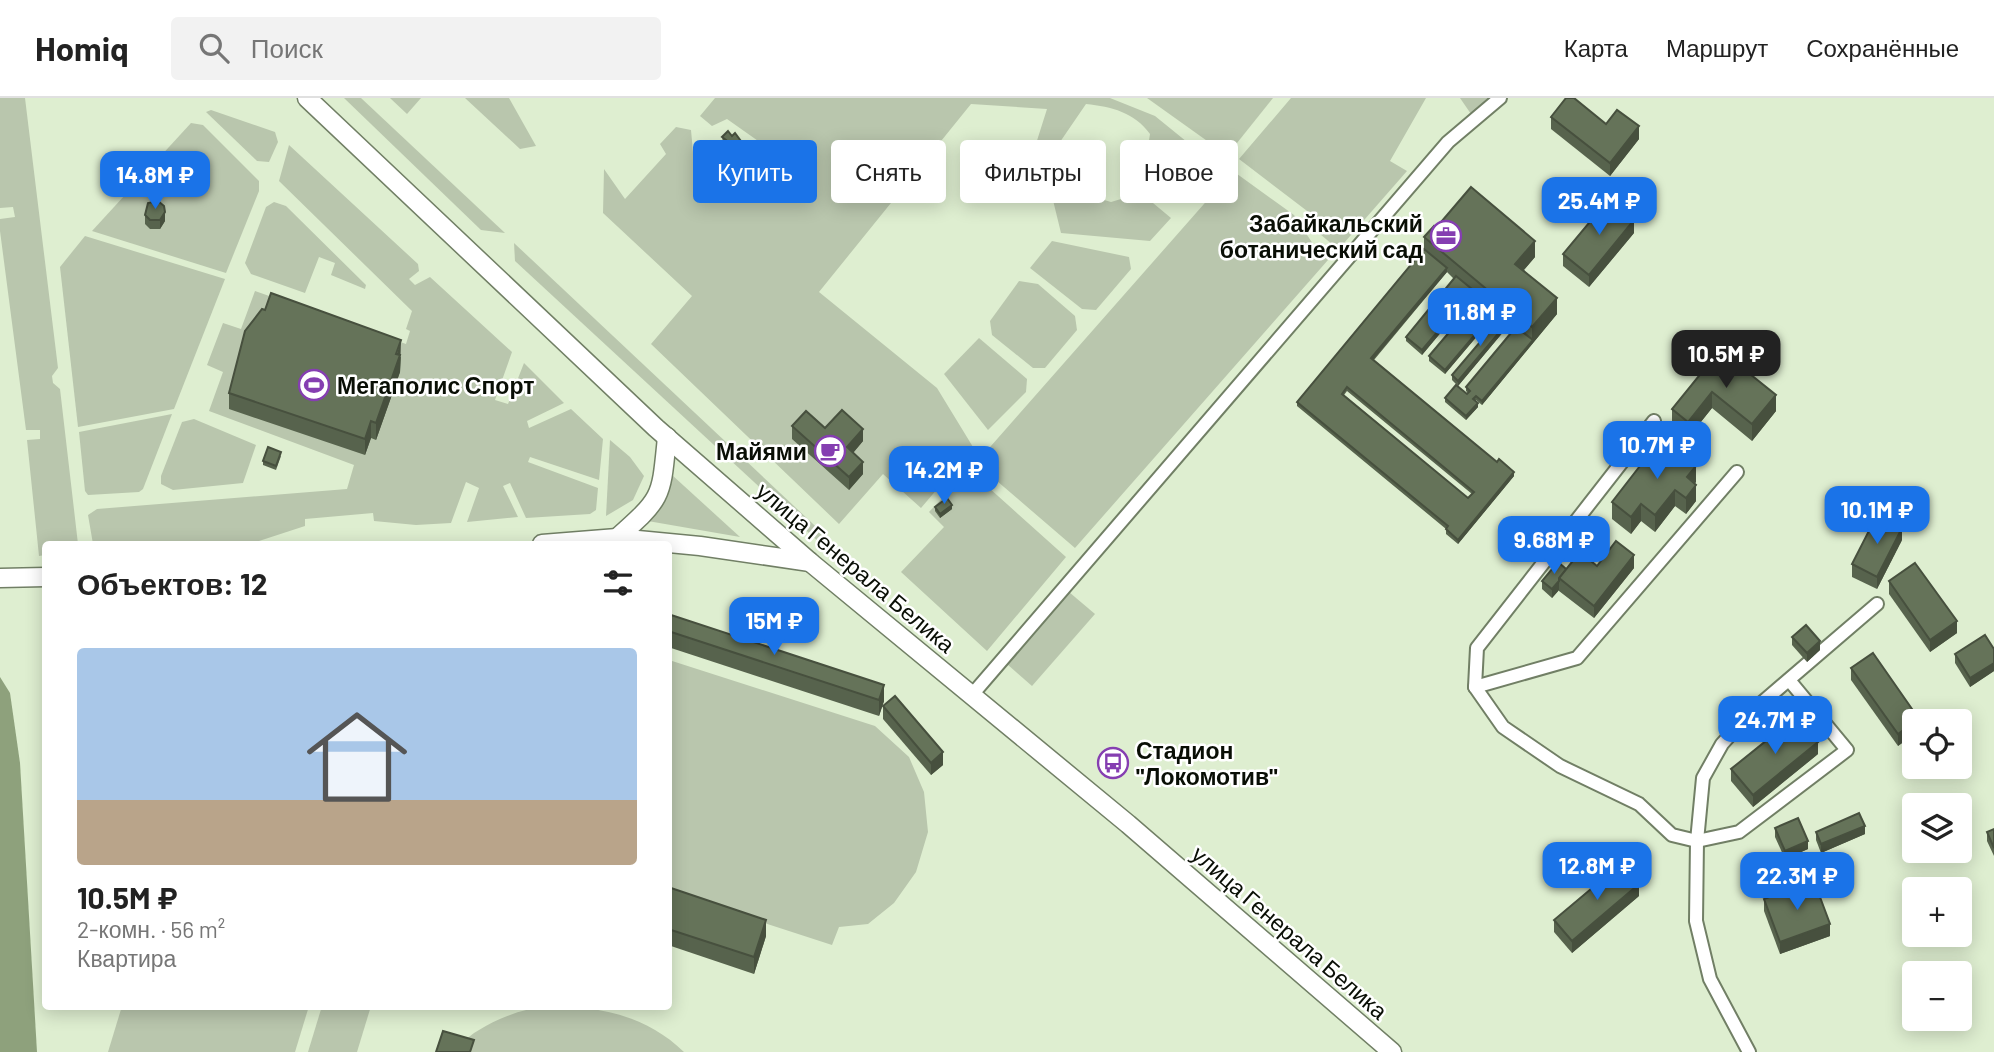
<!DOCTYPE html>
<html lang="ru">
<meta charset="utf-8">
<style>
body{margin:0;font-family:Barlow,sans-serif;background:#f2f2f2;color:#222;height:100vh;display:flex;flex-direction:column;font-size:26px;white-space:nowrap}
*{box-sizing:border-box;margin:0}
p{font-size:23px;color:#767676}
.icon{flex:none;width:38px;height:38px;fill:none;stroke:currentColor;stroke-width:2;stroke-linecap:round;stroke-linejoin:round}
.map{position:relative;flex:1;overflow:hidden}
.sheet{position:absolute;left:42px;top:443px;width:630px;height:469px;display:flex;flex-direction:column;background:#fff;border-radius:7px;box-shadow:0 4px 18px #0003}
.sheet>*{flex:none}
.banner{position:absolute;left:693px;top:42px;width:665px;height:63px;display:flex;gap:14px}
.tools{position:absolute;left:1902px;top:611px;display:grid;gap:14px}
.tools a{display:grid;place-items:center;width:70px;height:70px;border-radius:7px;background:#fff;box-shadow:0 4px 18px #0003;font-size:35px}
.price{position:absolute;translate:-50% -60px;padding:0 16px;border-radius:14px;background:#1a73e8;color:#fff;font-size:23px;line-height:46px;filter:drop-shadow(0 2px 4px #0008)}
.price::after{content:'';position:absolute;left:50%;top:42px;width:21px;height:16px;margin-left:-10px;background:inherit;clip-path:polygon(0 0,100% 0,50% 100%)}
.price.on{background:#222;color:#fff}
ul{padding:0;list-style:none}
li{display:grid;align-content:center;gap:14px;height:371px;padding:0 35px}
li+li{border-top:2px solid #e0e0e0}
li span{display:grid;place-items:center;height:217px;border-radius:7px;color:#555}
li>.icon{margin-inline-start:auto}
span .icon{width:126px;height:126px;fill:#fffc;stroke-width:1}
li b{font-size:30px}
h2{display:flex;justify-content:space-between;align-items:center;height:84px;padding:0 35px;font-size:30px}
.pill{padding:0 24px;border-radius:7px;background:#fff;box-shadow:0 4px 18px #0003;font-size:24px;line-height:63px}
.pill.on{background:#1a73e8;color:#fff}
header{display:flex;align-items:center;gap:42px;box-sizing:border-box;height:98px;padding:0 35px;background:#fff;border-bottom:2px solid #e0e0e0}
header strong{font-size:33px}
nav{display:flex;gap:38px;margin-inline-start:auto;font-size:24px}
.search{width:490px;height:63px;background:#f2f2f2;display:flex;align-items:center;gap:18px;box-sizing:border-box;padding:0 24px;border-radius:7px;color:#767676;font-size:26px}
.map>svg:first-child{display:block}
.green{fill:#b9c6ad}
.water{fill:#8ea17c}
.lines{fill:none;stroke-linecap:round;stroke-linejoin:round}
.minor-casing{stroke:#717f65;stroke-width:16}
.secondary-casing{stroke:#717f65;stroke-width:21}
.minor{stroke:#fff;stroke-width:12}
.secondary{stroke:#fff;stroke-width:18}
.wall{fill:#57634d;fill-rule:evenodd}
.shaded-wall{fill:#47503e}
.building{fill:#657359;stroke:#47503e;stroke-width:2;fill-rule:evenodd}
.labels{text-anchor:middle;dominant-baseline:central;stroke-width:5;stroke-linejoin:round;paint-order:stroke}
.poi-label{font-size:23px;font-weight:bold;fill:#090e05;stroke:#fff;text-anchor:end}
.street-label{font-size:23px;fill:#090e05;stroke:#fff}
</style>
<header>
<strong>Homiq</strong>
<div class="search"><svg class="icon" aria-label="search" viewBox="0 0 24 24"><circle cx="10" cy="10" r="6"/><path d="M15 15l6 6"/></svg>Поиск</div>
<nav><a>Карта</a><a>Маршрут</a><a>Сохранённые</a></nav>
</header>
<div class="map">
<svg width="1994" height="954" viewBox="0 0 1994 954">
<rect width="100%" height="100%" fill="#deeed0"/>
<!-- green -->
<g class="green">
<polygon points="0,0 25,0 58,270 52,278 53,285 60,291 78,446 46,446 45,457 39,458 27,342 40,341 40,332 26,332 0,133 0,121 15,119 13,109 0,110"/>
<polygon points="344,0 361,0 505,135 481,132"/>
<polygon points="390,0 421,0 407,16"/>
<polygon points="465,0 509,0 536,48 520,51"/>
<path d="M715,0H1110L1155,18L1208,61L1207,86L1184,100L1144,73L1150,36C1134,14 1112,9 1086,6L1060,44L1084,96L1111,104L1141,95L1171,120L1150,143L1061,135L1051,94L1028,71L1047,11L971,6L819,194L937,290L973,349L921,410L883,376L839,426L651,246L692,198L603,115L604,71L625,101L666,56L660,46L676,29L691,32L693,54L727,83L750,82L762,67L761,45L727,21L712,28L700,18Z"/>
<polygon points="1147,0 1273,0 1229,55 1224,55"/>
<polygon points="1291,0 1426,0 1390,63 1407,73 1344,145 1333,147 1320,136 1315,119 1239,61"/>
<polygon points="1460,0 1492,0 1471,16"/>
<polygon points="211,12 275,34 278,44 269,64 257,63 206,14"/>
<polygon points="191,25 203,27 259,83 259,93 226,175 92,133"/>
<polygon points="289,47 418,166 419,173 409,181 415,187 430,179 512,254 495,302 508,306 524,265 564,305 527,323 529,330 571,311 603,341 599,382 530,359 528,364 598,390 596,412 590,416 526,420 510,385 503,388 518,419 467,424 479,390 466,384 451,425 416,427 374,423 373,415 305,421 305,428 259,443 93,446 88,417 97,411 347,391 354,367 209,313 223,274 207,267 223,225 241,231 255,193 406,246 410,233 406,231 412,213 279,83"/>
<polygon points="1233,73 1294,117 1313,146 1328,162 1075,450 976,365"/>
<polygon points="274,104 286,108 366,187 365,191 331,177 335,165 319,159 305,195 251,176 245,165 266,109"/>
<polygon points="85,138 225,181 174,311 78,329 60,169"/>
<polygon points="1052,143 1129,159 1131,171 1096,212 1082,211 1030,170"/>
<polygon points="514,145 828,440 822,447 515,163"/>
<polygon points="1019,183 1038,186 1075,218 1077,232 1045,270 1033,270 992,237 990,223"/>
<polygon points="979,240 1027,281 1026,294 988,332 944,276"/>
<polygon points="172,316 143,391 139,394 88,397 85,393 79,334"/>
<polygon points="194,321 256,347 243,385 173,392 161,386 161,378 182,324"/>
<polygon points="610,342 630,359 644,378 633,402 606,418"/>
<polygon points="969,372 1066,459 987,553 901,474 944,429 929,414"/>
<polygon points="672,377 740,439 642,422"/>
<polygon points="1069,494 1095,516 1032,588 1007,566"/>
<polygon points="669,562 875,628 909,659 924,694 928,734 916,774 894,805 868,826 839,829 832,847 669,794"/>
<polygon points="122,908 309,908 295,954 108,954"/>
<polygon points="322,908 371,908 357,954 308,954"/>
<path d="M547,908C598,908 646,917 684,954H441C458,951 465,940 479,932C500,919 523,911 547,908Z"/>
</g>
<!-- water -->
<polygon class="water" points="0,579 10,595 20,665 37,954 0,954"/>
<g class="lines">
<!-- minor casing -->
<g class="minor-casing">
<g id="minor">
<polyline points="1654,323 1477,550 1475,589 1503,629 1560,668 1639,706 1672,737 1697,743 1739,734 1847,652 1789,582"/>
<polyline points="1475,589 1577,560 1737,374"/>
<polyline points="971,598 1448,44 1500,0"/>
<polyline points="1749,954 1710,881 1696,823 1697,743 1703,680 1722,646 1751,614 1877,506"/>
</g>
</g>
<!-- secondary casing -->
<g class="secondary-casing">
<g id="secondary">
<polyline points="307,0 656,330 810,464 1128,726 1392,954"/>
<path d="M617,440C663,399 661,400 667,339"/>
<polyline points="542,446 617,440 700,448 810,464"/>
<polyline points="0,480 46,479"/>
</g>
</g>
<!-- minor -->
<use href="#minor" class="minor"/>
<!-- secondary -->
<use href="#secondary" class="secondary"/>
</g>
<!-- wall -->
<g class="wall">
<polygon points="1551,19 1606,26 1639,41 1610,78 1551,31"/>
<polygon points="722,39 746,54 741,59 735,54 733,57 724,49"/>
<polygon points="145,117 165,123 160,131 150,131 145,126"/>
<path d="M1436,130L1535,159L1524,172L1557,216L1482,307L1476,302L1475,303L1478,309L1466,322L1445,304V300L1467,296L1468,295L1466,293V289L1515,231L1509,227L1458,288L1452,282V277L1501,219L1496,215L1445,276L1429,263V258L1478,200L1473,196L1422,257L1406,243V239L1454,181L1447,174L1374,262L1514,378L1458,446L1446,436V431L1297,308V304L1424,151V139ZM1347,293L1472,396L1468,400L1344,297Z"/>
<polygon points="1634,135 1589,189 1563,168 1563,156"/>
<polygon points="1720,252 1776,313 1752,343 1712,310 1688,340 1672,327 1672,311"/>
<polygon points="401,259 400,274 376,342 371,340 365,357 229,311 229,295"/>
<polygon points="792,328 825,330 863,343 853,355 863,376 849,392 792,341"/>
<polygon points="281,358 276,372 263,367 263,363"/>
<polygon points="1696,384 1695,385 1696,403 1686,416 1675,408 1655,434 1641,423 1631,436 1612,421 1612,404"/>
<polygon points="935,409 952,411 940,420 935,413"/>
<polygon points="1902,442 1877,491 1852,479 1852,466"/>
<polygon points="1597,468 1634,470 1594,520 1559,493 1559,492 1552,500 1542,491 1542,483 1566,471"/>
<polygon points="1889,483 1957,535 1930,554 1889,496"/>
<polygon points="668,516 884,603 879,618 668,549"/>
<polygon points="1792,539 1820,552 1807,564 1792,547"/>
<polygon points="1994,551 1994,573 1970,589 1955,565 1955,556"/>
<polygon points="1851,570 1919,623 1898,648 1851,582"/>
<polygon points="883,608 943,667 931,677 883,621"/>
<polygon points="1818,656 1753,709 1731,683 1731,671"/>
<polygon points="1775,730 1808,751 1785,761 1775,739"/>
<polygon points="1994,731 1994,758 1987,743 1987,734"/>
<polygon points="1816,734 1865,736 1821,755 1816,742"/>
<polygon points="668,789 766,838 754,876 668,847"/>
<polygon points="1639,798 1572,855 1554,834 1554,822"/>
<polygon points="1764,801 1830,838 1780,856 1764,813"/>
</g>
<!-- shaded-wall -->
<g class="shaded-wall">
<polygon points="1639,28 1639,41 1610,78 1610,65"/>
<polygon points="746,50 746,54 741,59 741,55"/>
<polygon points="165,114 165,123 160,131 160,122"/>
<polygon points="1634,122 1634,135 1589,189 1589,177"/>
<polygon points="1535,143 1535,159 1515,182 1515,166"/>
<polygon points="1447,170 1447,174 1371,264 1371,260"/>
<polygon points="1473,192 1473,196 1422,257 1422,252"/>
<polygon points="1557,200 1557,216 1482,307 1482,303 1532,243 1532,229"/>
<polygon points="1496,212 1496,216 1445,276 1445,272"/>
<polygon points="1509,223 1509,227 1458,288 1458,283"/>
<polygon points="401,242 400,274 376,342 376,325"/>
<polygon points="1712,294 1712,310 1688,340 1688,324"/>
<polygon points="1776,297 1776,313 1752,343 1752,326"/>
<polygon points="1478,305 1478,309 1466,322 1466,318"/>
<polygon points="371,323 371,340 365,357 365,341"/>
<polygon points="863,331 863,343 847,362 847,349"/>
<polygon points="863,364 863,376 849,392 849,379"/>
<polygon points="1696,368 1696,384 1687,396 1687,379"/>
<polygon points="1514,374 1514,378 1458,446 1458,442"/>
<polygon points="1696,387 1696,403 1686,416 1686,400"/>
<polygon points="1675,392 1675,408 1655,434 1655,417"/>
<polygon points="1641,406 1641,423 1631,436 1631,419"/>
<polygon points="952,407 952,411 940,420 940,416"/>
<polygon points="1902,430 1902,442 1877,491 1877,479"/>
<polygon points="1634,457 1634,470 1594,520 1594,508"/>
<polygon points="1559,483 1559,492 1552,500 1552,491"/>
<polygon points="1957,523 1957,535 1930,554 1930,542"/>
<polygon points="1820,543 1820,552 1807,564 1807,555"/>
<polygon points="1994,565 1994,573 1970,589 1970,580"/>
<polygon points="884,587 884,603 879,618 879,602"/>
<polygon points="1914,624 1914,637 1898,648 1898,636"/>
<polygon points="1818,644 1818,656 1753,709 1753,697"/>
<polygon points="943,654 943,667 931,677 931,665"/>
<polygon points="1865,728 1865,736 1821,755 1821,746"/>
<polygon points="1808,743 1808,751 1785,761 1785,753"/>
<polygon points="1639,786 1639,798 1572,855 1572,843"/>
<polygon points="766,822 766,838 754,876 754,859"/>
<polygon points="1830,826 1830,838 1780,856 1780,844"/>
</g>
<!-- building -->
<g class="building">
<polygon points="1566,0 1574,0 1606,26 1617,12 1639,28 1610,65 1551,19"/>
<polygon points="728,33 732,38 735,35 746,50 741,55 735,50 733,53 724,45 726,42 722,39"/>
<polygon points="1471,89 1535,143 1515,166 1557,200 1532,229 1424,139 1434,128 1436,130"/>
<polygon points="1609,101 1634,122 1589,177 1563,156"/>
<polygon points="158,103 164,108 165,114 160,122 150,122 145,117 148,105"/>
<path d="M1424,151L1447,170L1371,260L1497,364L1499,361L1514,374L1458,442L1446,431L1448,428L1297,304ZM1347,289L1474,394L1468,400L1342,296Z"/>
<polygon points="1456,178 1473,192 1422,252 1406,239"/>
<polygon points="271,195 401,242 396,256 400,257 376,325 371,323 365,341 229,295 245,233 262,211 265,212"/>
<polygon points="1480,198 1496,212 1445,272 1429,258"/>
<polygon points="1503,217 1509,223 1458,283 1452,277"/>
<polygon points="1516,229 1533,242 1482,303 1476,298 1473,301 1478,305 1466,318 1445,300 1456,287 1467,296 1470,293 1466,289"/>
<polygon points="1720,252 1776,297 1752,326 1712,294 1688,324 1672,311"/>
<polygon points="842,312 863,331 847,349 863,364 849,379 792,328 806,313 825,330"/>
<polygon points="1661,341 1696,368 1687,379 1696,387 1686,400 1675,392 1655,417 1641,406 1631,419 1612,404"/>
<polygon points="268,349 281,354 276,368 263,363"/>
<polygon points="947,400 952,407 940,416 935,409"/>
<polygon points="1877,417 1902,430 1877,479 1852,466"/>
<polygon points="1616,443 1634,457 1594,508 1559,480 1580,454 1597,468"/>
<polygon points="1558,464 1566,471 1559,480 1559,483 1552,491 1542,483"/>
<polygon points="1915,465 1957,523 1930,542 1889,483"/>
<polygon points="668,516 884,587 879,602 668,533"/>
<polygon points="1806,527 1820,543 1807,555 1792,539"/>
<polygon points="1985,537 1994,551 1994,565 1970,580 1955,556"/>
<polygon points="1873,555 1919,621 1914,623 1914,624 1898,636 1851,570"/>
<polygon points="895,598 943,654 931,665 883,608"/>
<polygon points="1797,618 1818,644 1753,697 1731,671"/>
<polygon points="1859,715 1865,728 1821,746 1816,734"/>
<polygon points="1798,720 1808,743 1785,753 1775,730"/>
<polygon points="1994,731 1994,750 1987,734"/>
<polygon points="1622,765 1639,786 1572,843 1554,822"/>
<polygon points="1814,783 1830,826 1780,844 1764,801"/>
<polygon points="668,789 766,822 754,859 668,831"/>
<polygon points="443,933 474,942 470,954 436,954"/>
</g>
<!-- icons -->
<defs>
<g id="office-ring" transform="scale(1.575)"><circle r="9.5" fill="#fff" stroke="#853eb1" stroke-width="1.5"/><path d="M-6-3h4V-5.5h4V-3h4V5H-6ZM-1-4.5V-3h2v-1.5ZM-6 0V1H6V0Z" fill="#853eb1"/></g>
<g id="stadium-ring" transform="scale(1.575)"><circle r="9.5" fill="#fff" stroke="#853eb1" stroke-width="1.5"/><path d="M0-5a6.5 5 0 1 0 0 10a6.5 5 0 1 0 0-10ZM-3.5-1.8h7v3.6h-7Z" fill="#853eb1"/></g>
<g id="cafe-ring" transform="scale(1.575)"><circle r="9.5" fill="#fff" stroke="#853eb1" stroke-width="1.5"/><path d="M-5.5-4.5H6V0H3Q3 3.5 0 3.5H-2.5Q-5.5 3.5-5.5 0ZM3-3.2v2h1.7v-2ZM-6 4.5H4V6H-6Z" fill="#853eb1"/></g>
<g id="bus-ring" transform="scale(1.575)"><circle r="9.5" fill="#fff" stroke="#853eb1" stroke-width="1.5"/><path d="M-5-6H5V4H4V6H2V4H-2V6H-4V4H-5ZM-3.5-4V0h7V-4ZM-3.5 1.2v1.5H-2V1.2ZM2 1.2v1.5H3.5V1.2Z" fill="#853eb1"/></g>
</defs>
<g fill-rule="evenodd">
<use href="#office-ring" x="1446" y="138"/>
<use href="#stadium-ring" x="314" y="287"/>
<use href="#cafe-ring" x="830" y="353"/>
<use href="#bus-ring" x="1113" y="665"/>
</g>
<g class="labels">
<!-- poi labels -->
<g class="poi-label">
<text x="1423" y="125">Забайкальский<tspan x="1423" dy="26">ботанический сад</tspan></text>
<text x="337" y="287" text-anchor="start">Мегаполис Спорт</text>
<text x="807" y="353">Майями</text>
<text x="1136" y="652" text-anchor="start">Стадион<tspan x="1136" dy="26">"Локомотив"</tspan></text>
</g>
<!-- street labels -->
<g class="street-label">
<text transform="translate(856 469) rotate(40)">улица Генерала Белика</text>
<text transform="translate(1290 834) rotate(41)">улица Генерала Белика</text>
</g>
</g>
</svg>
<div class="tools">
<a><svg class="icon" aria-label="locate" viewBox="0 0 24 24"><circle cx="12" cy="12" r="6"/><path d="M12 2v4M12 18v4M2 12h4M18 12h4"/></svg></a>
<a><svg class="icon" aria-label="layers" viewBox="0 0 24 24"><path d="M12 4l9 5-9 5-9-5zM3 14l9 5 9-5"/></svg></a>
<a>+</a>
<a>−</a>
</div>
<b class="price" style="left:155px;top:113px">14.8M ₽</b>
<b class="price" style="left:1599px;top:139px">25.4M ₽</b>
<b class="price" style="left:1480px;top:250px">11.8M ₽</b>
<b class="price on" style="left:1726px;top:292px">10.5M ₽</b>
<b class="price" style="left:1657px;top:383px">10.7M ₽</b>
<b class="price" style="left:944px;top:408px">14.2M ₽</b>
<b class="price" style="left:1877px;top:448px">10.1M ₽</b>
<b class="price" style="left:1554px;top:478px">9.68M ₽</b>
<b class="price" style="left:774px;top:559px">15M ₽</b>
<b class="price" style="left:1775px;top:658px">24.7M ₽</b>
<b class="price" style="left:1597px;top:804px">12.8M ₽</b>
<b class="price" style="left:1797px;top:814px">22.3M ₽</b>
<div class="banner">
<a class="pill on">Купить</a>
<a class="pill">Снять</a>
<a class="pill">Фильтры</a>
<a class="pill">Новое</a>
</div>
<section class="sheet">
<h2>Объектов: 12<svg class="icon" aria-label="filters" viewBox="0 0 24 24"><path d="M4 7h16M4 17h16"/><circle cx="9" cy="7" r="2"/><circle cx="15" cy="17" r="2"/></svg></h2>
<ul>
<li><span style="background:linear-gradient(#a9c7e8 70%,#b9a48a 0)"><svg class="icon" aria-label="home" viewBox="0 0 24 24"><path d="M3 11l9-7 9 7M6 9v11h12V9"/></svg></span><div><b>10.5M ₽</b><p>2-комн. · 56 m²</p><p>Квартира</p></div></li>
</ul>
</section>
</div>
